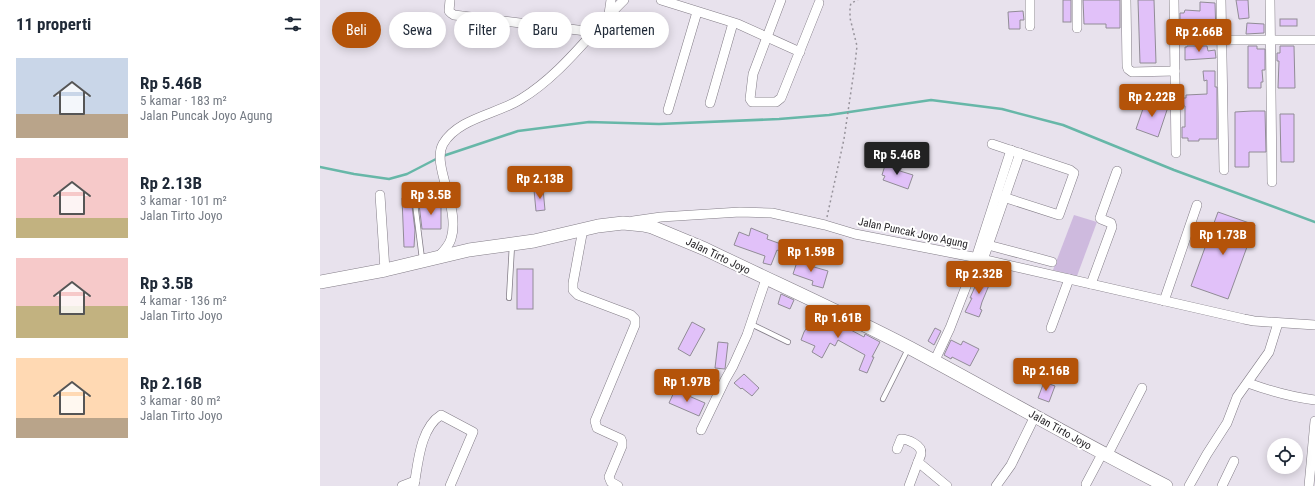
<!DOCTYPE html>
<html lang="id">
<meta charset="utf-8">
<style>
body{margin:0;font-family:"Roboto Condensed",sans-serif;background:#f6f6f7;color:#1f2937;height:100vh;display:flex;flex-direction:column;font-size:15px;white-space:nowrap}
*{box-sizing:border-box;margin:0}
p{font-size:13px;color:#747a83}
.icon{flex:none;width:22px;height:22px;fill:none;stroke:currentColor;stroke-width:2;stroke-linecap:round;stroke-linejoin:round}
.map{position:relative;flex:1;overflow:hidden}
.details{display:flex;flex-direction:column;background:#fff;width:320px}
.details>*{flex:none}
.banner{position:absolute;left:12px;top:12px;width:380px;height:36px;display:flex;gap:8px}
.fabs{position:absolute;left:947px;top:438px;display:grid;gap:8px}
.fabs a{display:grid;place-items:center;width:36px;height:36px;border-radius:50%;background:#fff;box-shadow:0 2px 10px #0003;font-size:20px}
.price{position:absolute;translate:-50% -34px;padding:0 9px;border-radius:4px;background:#b45309;color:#fff;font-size:13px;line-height:26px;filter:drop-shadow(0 1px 2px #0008)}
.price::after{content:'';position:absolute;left:50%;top:24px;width:12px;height:9px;margin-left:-6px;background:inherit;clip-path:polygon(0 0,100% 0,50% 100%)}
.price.active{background:#222;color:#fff}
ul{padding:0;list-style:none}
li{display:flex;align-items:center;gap:12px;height:100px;padding:0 16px}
li span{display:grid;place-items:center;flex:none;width:112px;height:80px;border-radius:0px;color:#555}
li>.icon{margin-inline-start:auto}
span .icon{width:48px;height:48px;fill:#fffc;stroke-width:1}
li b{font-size:17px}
h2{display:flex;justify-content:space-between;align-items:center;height:48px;padding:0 16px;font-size:17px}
.tag{padding:0 14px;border-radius:18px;background:#fff;box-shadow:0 2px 10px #0003;font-size:14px;line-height:36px}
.tag.active{background:#b45309;color:#fff}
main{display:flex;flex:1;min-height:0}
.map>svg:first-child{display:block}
.green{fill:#cebade}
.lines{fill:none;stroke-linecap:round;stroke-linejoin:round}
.stream{stroke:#67b7a8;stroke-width:2.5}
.building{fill:#e1c1f9;stroke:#918c96}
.lane-casing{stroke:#837d87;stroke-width:6}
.street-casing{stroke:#837d87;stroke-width:10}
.secondary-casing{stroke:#837d87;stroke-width:14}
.path{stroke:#97939b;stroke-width:1.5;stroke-dasharray:2 3;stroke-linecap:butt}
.lane{stroke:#fff;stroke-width:4.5}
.street{stroke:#fff;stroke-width:9}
.secondary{stroke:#fff;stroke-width:13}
.labels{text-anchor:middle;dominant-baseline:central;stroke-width:4;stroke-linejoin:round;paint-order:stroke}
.street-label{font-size:11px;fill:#201e22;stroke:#fff}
</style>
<main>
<section class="details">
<h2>11 properti<svg class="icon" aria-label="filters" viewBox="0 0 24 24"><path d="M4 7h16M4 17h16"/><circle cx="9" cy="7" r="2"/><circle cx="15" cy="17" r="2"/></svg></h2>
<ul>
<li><span style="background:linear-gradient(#c9d6e8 70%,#b9a48a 0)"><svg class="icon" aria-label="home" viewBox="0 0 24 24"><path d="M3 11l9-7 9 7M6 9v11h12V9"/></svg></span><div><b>Rp 5.46B</b><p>5 kamar · 183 m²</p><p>Jalan Puncak Joyo Agung</p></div></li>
<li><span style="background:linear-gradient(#f6c9c9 75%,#c2b280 0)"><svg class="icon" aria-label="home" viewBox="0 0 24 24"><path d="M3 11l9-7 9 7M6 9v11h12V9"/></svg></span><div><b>Rp 2.13B</b><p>3 kamar · 101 m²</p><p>Jalan Tirto Joyo</p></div></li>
<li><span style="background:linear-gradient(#f6c9c9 60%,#c2b280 0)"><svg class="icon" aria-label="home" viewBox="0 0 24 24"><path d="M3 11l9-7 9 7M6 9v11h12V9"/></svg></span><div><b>Rp 3.5B</b><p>4 kamar · 136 m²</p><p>Jalan Tirto Joyo</p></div></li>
<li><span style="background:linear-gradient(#ffd9b3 75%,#b9a48a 0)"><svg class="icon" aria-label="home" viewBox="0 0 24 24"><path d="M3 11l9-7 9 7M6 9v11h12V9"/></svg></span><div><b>Rp 2.16B</b><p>3 kamar · 80 m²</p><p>Jalan Tirto Joyo</p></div></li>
</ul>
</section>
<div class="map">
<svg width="995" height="486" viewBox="0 0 995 486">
<rect width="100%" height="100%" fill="#e8e2ed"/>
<!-- green -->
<polygon class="green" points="754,215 777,222 757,276 733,270"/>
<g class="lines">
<!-- stream -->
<g class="stream">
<polyline points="123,156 198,131 269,122 339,124 459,119 509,115 611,100 682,109 743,125 854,170 995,222"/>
<polyline points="0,167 34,174 69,179 87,174 118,158"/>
</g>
</g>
<!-- building -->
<g class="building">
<rect x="743" y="0" width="8" height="22"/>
<polygon points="763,0 800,0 800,28 786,28 786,24 764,24"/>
<polygon points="818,0 834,0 836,63 820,63"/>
<polygon points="916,0 928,0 929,18 919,19"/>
<polygon points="880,2 895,3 896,34 867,34 866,20 860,20 860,13 864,13 865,10 880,11"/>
<polygon points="703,11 704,20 700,20 700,29 689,29 688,12"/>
<rect x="960" y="19" width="17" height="7"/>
<polygon points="927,23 944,24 944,33 926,34"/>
<polygon points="867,46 887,46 888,51 895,50 896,58 865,60 865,47 867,47"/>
<polygon points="928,46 937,46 937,49 945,49 945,70 942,70 943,82 941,82 941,88 928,88"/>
<polygon points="960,46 974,46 975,88 958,88 959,61 957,61 957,53 960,53"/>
<polygon points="883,71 895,71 895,87 897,87 897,139 879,139 879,141 868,141 868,138 862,138 862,127 865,127 865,106 864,106 863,98 866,98 866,95 887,94 887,80 884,81"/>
<polygon points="826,100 848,107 838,137 816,129"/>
<polygon points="932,111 945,111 946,152 929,152 929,167 915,167 915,112"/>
<polygon points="960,114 974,114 974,162 961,162"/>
<polygon points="566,162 582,167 580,171 593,175 588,189 563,180 565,176 562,175"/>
<polygon points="223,189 225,210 216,211 214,190"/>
<polygon points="82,198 91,198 95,230 94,247 84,247"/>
<polygon points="121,203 121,229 102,229 99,204"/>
<polygon points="898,212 935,225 908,299 871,286"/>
<polygon points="431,228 448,235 447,239 461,244 459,251 457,250 451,265 443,263 445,256 414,245 419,232 429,236"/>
<polygon points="478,259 488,262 487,265 508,271 503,288 492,285 493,281 473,274"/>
<rect x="197" y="269" width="16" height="40"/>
<polygon points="661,273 672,278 662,302 660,309 662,310 659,317 645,312 652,298 650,298"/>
<polygon points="461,294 474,300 470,309 458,304"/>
<polygon points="497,312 544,337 545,334 560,342 552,357 554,357 547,373 539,370 545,355 518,340 515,346 510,343 502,358 492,352 495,346 481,340 484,332"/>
<polygon points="372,322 385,329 370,356 358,349"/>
<polygon points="615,328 621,331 614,345 608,341"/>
<polygon points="631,340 641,345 643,341 659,349 650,366 632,357 631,359 624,355"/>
<polygon points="398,342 408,343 405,369 395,368"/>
<polygon points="424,374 439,388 432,396 422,388 421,389 414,383"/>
<polygon points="724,382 735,386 729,402 718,398"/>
<polygon points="355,390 385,403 379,416 349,403"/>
</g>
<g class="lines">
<!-- lane casing -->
<g class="lane-casing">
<g id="lane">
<polyline points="94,195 102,259"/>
<polyline points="189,298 192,245"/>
<polyline points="431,324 468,342"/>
<polyline points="563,399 588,349"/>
</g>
</g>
<!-- street casing -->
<g class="street-casing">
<g id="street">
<polyline points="130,0 129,11 131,13 134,15 274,32"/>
<polyline points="341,0 418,24 480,52"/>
<polyline points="461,0 433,74 430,99 432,102 456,102 461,98 499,3"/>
<polyline points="757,0 757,28"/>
<polyline points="806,0 807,66 808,69 812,72 855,71"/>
<polyline points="854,0 856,153"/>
<polyline points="901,0 904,170"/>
<polyline points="950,0 952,182"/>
<polyline points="289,14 291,0"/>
<polyline points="710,26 710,0"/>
<polyline points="854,40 995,40"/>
<polyline points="390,103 413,23"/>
<polyline points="348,110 377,12"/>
<polyline points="672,144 750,170 754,173 739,215 677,195"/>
<polyline points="60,195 65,270"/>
<polyline points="313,221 341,217 420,212 452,213 505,225 535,234 653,257 924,319 934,321 995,325"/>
<polyline points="263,229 253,283 253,290 258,295 311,315 315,319 315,325 275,421 277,428 301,439 302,442 302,446 289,477 291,482 298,486"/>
<polyline points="668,245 732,262"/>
<path d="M119,256C124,251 129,245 131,239C141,208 111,165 123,144C138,118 178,114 201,99C242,74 270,33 304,0"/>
<polyline points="656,258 691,150"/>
<polyline points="663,260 700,153"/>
<polyline points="771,284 792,227 791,223 781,219 780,218 797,171"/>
<polyline points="844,301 877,205"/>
<polyline points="731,328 749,279"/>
<polyline points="614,362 630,328 657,258"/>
<path d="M928,383C950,391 971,397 995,400"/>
<polyline points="381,430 405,380 413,366 427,335 446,279"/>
<path d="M577,449L581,439C587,439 602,445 601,453C601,456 599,459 598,462"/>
<polyline points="787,456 822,388"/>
<polyline points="766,484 782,454"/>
<polyline points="82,486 95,481"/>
<path d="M94,486C98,464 100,428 121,415L153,432L130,486"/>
<polyline points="589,486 598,462 627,486"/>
<polyline points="676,486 691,465 715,416"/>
<polyline points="869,486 887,454 907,423 917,397 949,352 958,323"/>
<polyline points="902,486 914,461"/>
<polyline points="989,486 995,421"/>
</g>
</g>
<!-- secondary casing -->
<g class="secondary-casing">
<path id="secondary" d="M0,282L65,270L149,250L214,241L278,226L303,223L323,225L332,227L385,249C453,282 523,313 590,348C676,394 759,442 846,486"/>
</g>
<!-- path -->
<polyline class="path" points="507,217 524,139 535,64 537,46 530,18 530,7 531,3 538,0"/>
<!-- lane -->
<use href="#lane" class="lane"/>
<!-- street -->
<use href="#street" class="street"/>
<!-- secondary -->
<use href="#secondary" class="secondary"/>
</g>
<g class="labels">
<!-- street labels -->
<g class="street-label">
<text transform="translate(593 233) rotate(12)">Jalan Puncak Joyo Agung</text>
<text transform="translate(398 256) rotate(26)">Jalan Tirto Joyo</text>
<text transform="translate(740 430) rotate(29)">Jalan Tirto Joyo</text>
</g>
</g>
</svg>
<div class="fabs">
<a><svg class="icon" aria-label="locate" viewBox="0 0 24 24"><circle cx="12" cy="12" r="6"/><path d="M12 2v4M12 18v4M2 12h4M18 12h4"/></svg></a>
</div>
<b class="price" style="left:879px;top:53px">Rp 2.66B</b>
<b class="price" style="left:832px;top:118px">Rp 2.22B</b>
<b class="price active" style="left:577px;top:176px">Rp 5.46B</b>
<b class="price" style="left:220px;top:200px">Rp 2.13B</b>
<b class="price" style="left:111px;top:216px">Rp 3.5B</b>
<b class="price" style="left:903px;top:256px">Rp 1.73B</b>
<b class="price" style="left:491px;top:273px">Rp 1.59B</b>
<b class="price" style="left:659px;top:295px">Rp 2.32B</b>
<b class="price" style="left:518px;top:339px">Rp 1.61B</b>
<b class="price" style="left:726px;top:392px">Rp 2.16B</b>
<b class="price" style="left:367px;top:403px">Rp 1.97B</b>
<div class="banner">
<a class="tag active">Beli</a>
<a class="tag">Sewa</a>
<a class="tag">Filter</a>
<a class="tag">Baru</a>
<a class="tag">Apartemen</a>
</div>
</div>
</main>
